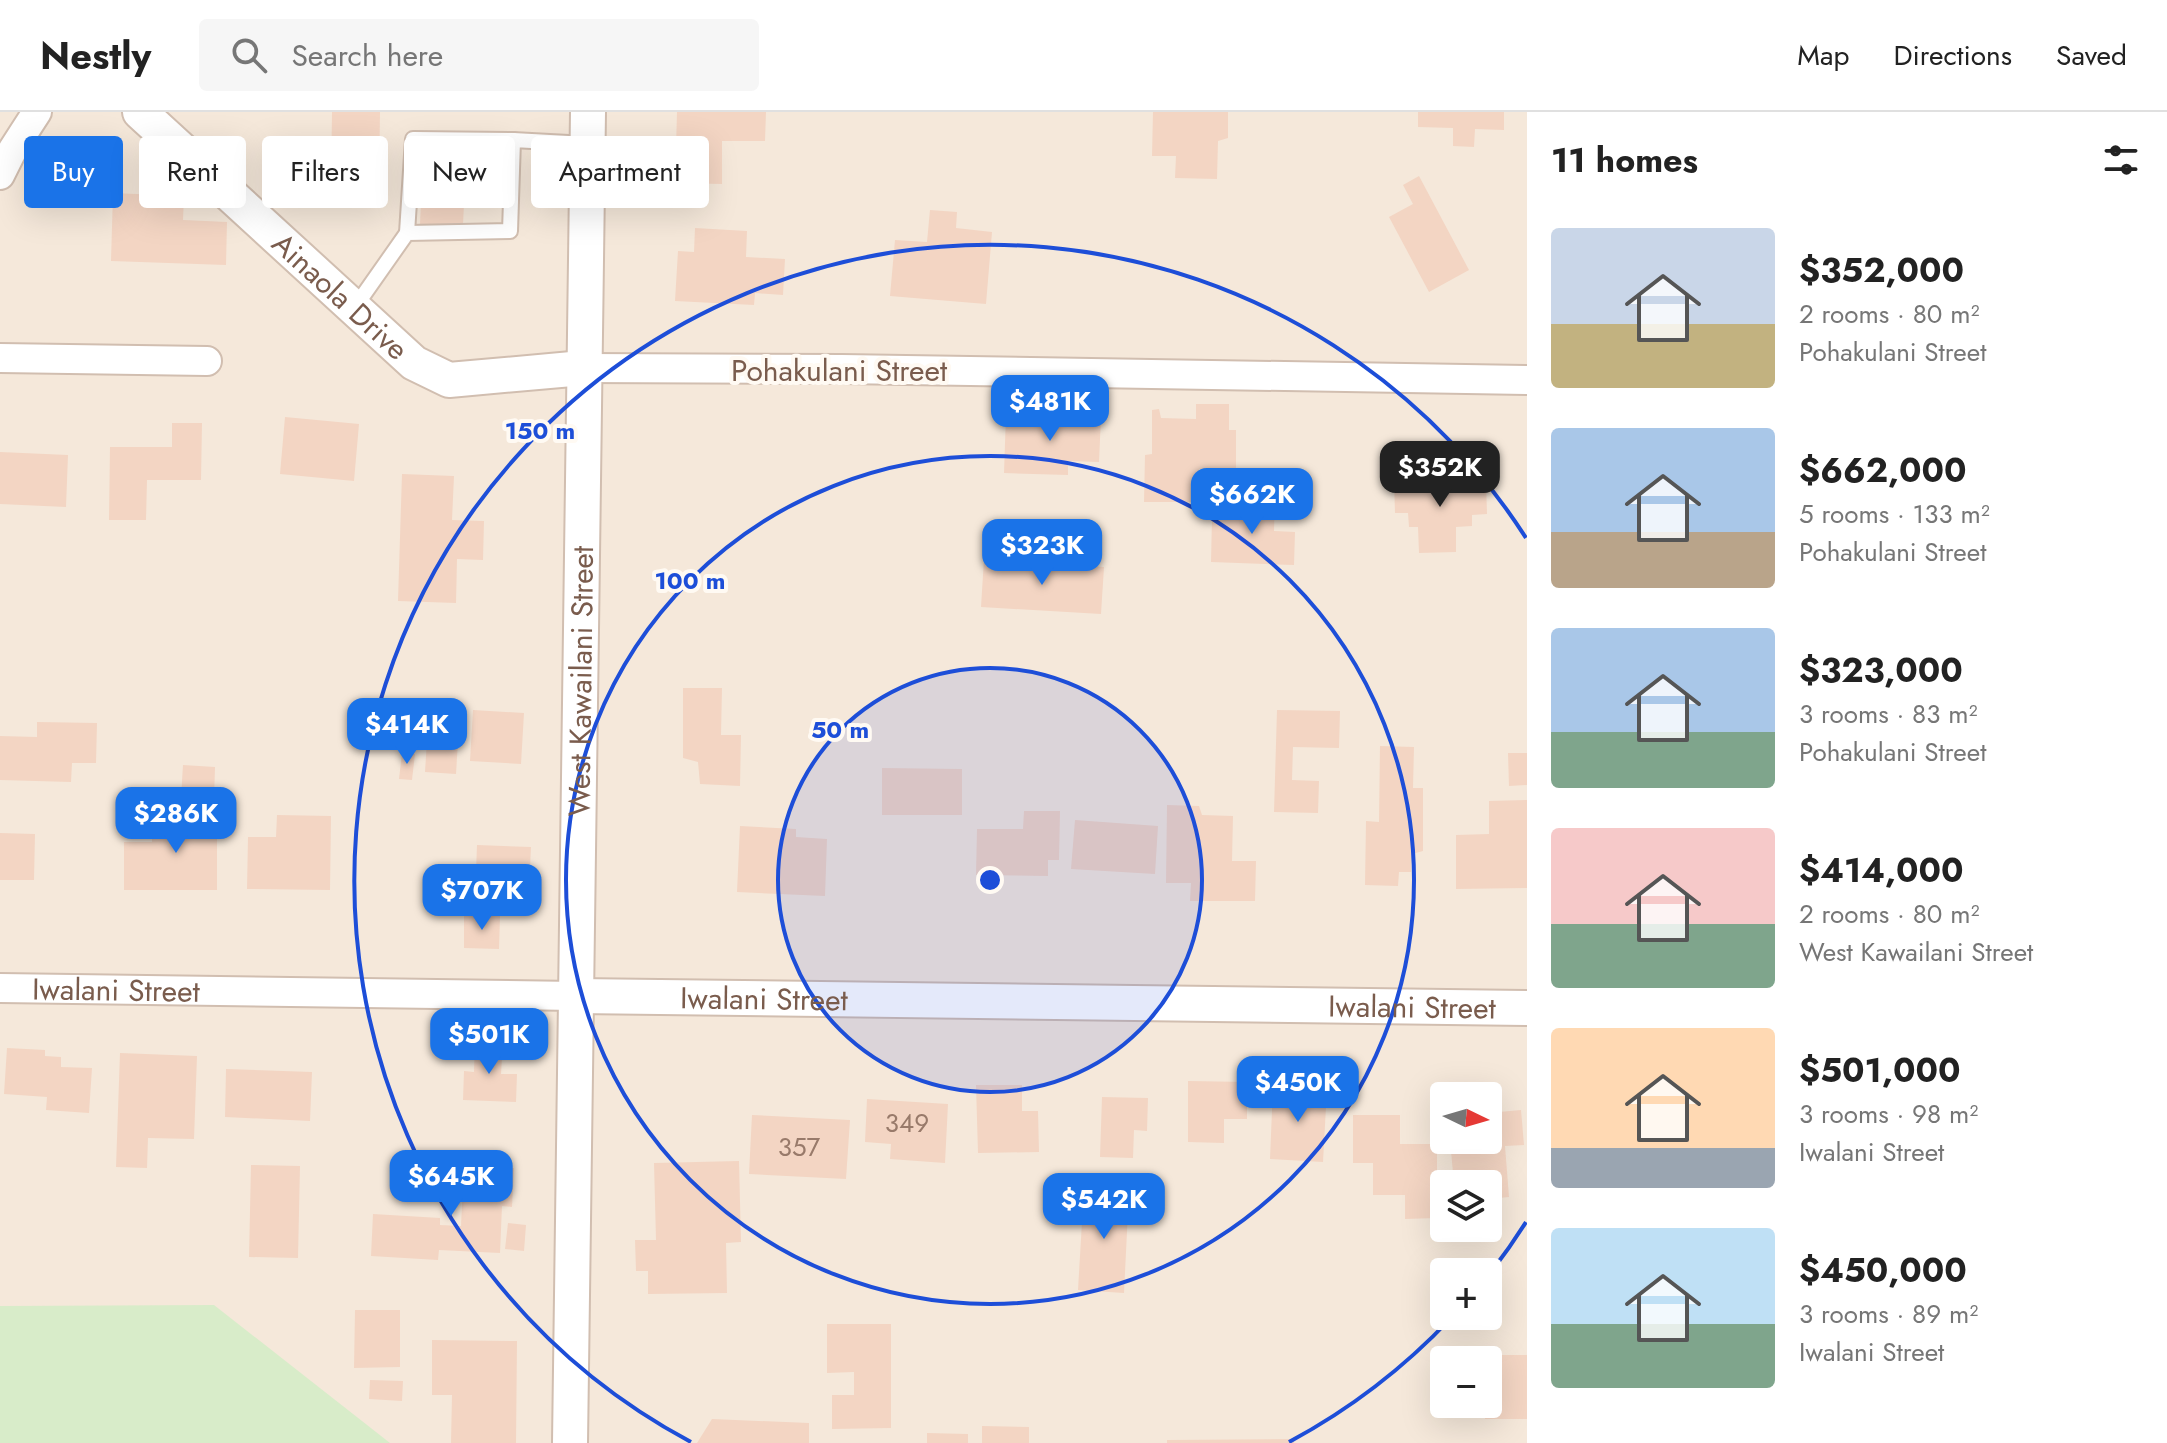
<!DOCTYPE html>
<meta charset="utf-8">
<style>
body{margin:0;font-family:Jost,sans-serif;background:#f6f6f6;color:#222;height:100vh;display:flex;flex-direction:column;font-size:30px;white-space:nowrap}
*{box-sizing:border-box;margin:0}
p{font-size:26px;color:#767676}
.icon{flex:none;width:44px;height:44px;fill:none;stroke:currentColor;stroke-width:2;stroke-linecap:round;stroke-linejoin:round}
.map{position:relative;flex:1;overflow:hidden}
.details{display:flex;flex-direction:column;background:#fff;width:640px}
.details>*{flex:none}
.hud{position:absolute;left:24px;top:24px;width:760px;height:72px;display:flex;gap:16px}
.needle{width:52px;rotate:95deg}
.buttons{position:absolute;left:1430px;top:970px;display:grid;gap:16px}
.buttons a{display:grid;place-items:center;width:72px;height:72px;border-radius:8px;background:#fff;box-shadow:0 8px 32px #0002;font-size:40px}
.price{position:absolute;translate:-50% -68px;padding:0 18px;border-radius:16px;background:#1a73e8;color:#fff;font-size:26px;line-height:52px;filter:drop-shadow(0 2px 4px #0008)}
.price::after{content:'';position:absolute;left:50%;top:48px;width:24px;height:18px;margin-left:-12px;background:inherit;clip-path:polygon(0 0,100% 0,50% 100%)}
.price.current{background:#222;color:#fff}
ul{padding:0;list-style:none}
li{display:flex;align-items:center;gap:24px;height:200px;padding:0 24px}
li span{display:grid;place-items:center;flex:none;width:224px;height:160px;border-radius:8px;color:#555}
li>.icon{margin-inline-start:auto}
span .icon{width:96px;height:96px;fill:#fffc;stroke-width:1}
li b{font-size:34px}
h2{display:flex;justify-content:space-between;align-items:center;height:96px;padding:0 24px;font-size:34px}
.tag{padding:0 28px;border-radius:8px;background:#fff;box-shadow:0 8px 32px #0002;font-size:28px;line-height:72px}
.tag.current{background:#1a73e8;color:#fff}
header{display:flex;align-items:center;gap:48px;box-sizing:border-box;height:112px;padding:0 40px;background:#fff;border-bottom:2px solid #e0e0e0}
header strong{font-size:38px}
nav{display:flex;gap:44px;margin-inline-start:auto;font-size:28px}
.search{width:560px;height:72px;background:#f6f6f6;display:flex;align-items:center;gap:20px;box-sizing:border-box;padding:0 28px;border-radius:8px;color:#767676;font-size:30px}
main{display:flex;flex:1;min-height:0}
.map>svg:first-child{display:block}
.residential{fill:#f5e8da;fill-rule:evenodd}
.green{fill:#d8ecc9}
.building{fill:#f3d5c3}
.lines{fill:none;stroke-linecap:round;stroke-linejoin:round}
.service-casing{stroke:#d1beb0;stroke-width:18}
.minor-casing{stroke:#d1beb0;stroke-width:32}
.tertiary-casing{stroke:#d1beb0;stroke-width:38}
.service{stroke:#fff;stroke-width:14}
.minor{stroke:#fff;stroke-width:28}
.tertiary{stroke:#fff;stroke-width:34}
.ring{fill:none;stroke:#1d4ed8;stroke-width:4}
.labels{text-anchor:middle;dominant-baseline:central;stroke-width:8;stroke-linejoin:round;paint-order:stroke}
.number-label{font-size:26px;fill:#987a6a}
.street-label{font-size:30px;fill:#7a5c4d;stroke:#fffaf3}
.centre{fill:#1d4ed8;stroke:#fffaf3;stroke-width:4}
.ring-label{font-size:24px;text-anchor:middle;font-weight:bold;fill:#1d4ed8;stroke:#fffaf3;stroke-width:8;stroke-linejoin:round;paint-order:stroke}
</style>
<header>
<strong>Nestly</strong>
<div class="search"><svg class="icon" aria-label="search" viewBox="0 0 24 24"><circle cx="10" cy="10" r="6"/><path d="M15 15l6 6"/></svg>Search here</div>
<nav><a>Map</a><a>Directions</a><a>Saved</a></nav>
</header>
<main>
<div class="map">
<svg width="1527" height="1331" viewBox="0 0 1527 1331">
<rect width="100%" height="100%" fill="#fdf6ec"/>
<!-- residential -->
<path class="residential" d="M0,0H1527V1331H0ZM1444,984H1488V1028H1444ZM1444,1072H1488V1116H1444ZM1444,1160H1488V1204H1444ZM1444,1248H1488V1292H1444Z"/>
<!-- green -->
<polygon class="green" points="214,1193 390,1331 0,1331 0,1194"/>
<!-- building -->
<g class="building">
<polygon points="332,0 380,0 379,69 331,68"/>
<polygon points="677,0 766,0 765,29 722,29 722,72 675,71"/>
<polygon points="1153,0 1228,0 1228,26 1218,29 1217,67 1175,66 1176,44 1152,44"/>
<polygon points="1418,0 1504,0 1504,18 1475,17 1474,35 1453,34 1453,16 1418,15"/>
<polygon points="423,46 466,48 463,113 420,112"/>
<polygon points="1419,64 1469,158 1429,180 1389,105 1413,92 1403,73"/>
<polygon points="113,81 184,84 183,108 227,110 226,153 111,149"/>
<polygon points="930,98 957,100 956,116 992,120 986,192 890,184 895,128 927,130"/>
<polygon points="695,116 747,119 746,145 785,147 783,183 755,181 754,193 675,189 678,139 694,140"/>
<polygon points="1196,292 1229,292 1229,318 1236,318 1236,358 1199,357 1198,390 1144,390 1145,343 1152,342 1152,298 1159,297 1161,306 1196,307"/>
<polygon points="1006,302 1101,305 1099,350 1068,349 1068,363 1004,361"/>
<polygon points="285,305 359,312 354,369 280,362"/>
<polygon points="172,311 202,311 201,368 147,368 146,408 109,408 110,335 172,335"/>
<polygon points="0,340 68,343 66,395 0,392"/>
<polygon points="402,362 454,364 452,408 484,409 483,448 457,447 456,491 398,489"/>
<polygon points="1486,367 1487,402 1472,403 1472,414 1456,415 1456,440 1419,441 1418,415 1409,415 1408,401 1395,401 1394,369"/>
<polygon points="1236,386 1275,387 1274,419 1295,420 1294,453 1211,450 1212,406 1235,407"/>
<polygon points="984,447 1104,455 1101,502 981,495"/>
<polygon points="683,576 722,576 721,623 741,623 740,674 700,672 698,650 683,646"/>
<polygon points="473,598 524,601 521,652 470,649"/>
<polygon points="1277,598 1340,599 1339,636 1293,635 1292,668 1319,669 1318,701 1274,700"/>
<polygon points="37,610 97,611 96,651 72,651 71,670 0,668 0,624 37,625"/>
<polygon points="427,628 458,629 456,662 425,660"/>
<polygon points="1380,634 1414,635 1413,676 1423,676 1423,739 1412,742 1411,760 1399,760 1398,774 1365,773 1366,709 1379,710"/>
<polygon points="402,641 415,642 412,668 399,667"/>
<polygon points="1508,641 1527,641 1527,673 1509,674"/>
<polygon points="183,653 215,655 214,687 181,686"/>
<polygon points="882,656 962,657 962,703 882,703"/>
<polygon points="1527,688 1527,776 1456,777 1456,723 1489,722 1489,689"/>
<polygon points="1167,693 1199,694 1202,703 1233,704 1232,749 1256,749 1255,789 1190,789 1191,771 1166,771"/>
<polygon points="181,695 217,695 217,778 124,778 124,730 152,730 152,715 181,716"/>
<polygon points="1024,699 1060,699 1059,748 1048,748 1048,764 976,763 977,717 1023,717"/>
<polygon points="277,703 331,704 330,778 247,777 248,725 276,725"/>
<polygon points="1075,708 1158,714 1155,762 1071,757"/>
<polygon points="740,714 796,717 796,725 827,727 825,784 737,780"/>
<polygon points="0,721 35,722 34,768 0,768"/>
<polygon points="477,733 531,735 528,796 494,795 495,761 476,760"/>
<polygon points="464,803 500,804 499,837 464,836"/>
<polygon points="441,915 465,917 463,939 439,937"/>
<polygon points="475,928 503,929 501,962 517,962 516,990 463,988 464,959 474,960"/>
<polygon points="7,936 45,938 45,944 61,945 61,955 92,956 89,1001 46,998 47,985 4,982"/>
<polygon points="120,941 197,944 194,1027 148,1026 147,1056 116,1055"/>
<polygon points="226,957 312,960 310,1009 225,1005"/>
<polygon points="1188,969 1247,970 1247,1007 1224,1007 1224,1031 1188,1030"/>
<polygon points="976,973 1022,973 1022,999 1038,999 1039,1040 978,1041"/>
<polygon points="1273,974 1327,976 1323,1050 1270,1047"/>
<polygon points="1102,985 1148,986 1147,1019 1134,1018 1133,1046 1100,1045"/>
<polygon points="867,987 948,992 945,1051 890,1047 891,1032 865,1030"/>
<polygon points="1521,998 1524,1033 1505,1034 1509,1085 1488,1087 1488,1072 1454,1072 1450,1028 1488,1028 1488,1001"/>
<polygon points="752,1003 850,1008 846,1067 749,1062"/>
<polygon points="1353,1003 1400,1003 1400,1032 1437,1032 1437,1106 1405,1107 1405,1083 1373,1083 1373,1051 1353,1051"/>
<polygon points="739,1049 741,1130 726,1131 727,1181 648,1182 648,1159 636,1159 635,1128 656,1128 654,1051"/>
<polygon points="438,1052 514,1056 512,1095 502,1094 500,1141 439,1138 438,1148 371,1144 373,1102 440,1106 440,1113 461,1114 463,1072 437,1071"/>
<polygon points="251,1053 300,1054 298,1146 249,1145"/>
<polygon points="1084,1076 1129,1079 1124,1181 1078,1178"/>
<polygon points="508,1111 526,1113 524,1139 505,1137"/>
<polygon points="355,1198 400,1198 400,1255 354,1256"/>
<polygon points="827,1212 891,1212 891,1316 832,1317 832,1283 854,1283 854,1260 827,1261"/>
<polygon points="432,1228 517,1229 516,1331 451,1331 452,1283 432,1283"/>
<polygon points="1486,1243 1527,1243 1527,1307 1485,1307 1486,1292 1488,1292"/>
<polygon points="370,1268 403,1269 402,1289 369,1287"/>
<polygon points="712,1307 809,1311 809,1331 697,1331"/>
<polygon points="982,1314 1029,1315 1029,1331 982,1331"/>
<polygon points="927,1321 968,1322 968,1331 927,1331"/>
<polygon points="1294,1327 1294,1331 1167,1331 1167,1328"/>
</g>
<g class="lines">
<!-- service casing -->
<g class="service-casing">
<g id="service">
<polyline points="407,121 413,27 513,28"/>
<polyline points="355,195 407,121 510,119 513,28 587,32"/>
</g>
</g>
<!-- minor casing -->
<g class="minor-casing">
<g id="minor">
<polyline points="0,63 13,37 37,0"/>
<polyline points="0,246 207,249"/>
<polyline points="583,256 842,257 1527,268"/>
<path id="s1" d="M0,876L576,884"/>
</g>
</g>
<!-- tertiary casing -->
<g class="tertiary-casing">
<g id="tertiary">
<path id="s2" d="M140,0L414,251L449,268L583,256"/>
<path id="s3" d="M576,884L1527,896"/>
<path id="s4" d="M570,1331L588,0"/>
</g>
</g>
<!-- service -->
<use href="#service" class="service"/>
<!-- minor -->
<use href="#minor" class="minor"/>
<!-- tertiary -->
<use href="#tertiary" class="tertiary"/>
</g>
<!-- distance rings -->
<circle cx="990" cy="768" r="212" fill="#1d4ed8" fill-opacity=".12"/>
<g class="ring">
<circle cx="990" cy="768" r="212"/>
<circle cx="990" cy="768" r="424"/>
<path d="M1526 1110A636 636 0 0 1 1491 1160M1451 1206A636 636 0 0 1 1289 1330M691 1330A636 636 0 1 1 1526 426"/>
</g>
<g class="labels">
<!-- number labels -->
<g class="number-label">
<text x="907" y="1011">349</text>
<text x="799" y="1035">357</text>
</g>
<!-- street labels -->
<g class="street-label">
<text stroke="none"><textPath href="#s2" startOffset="272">Ainaola Drive</textPath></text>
<text x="839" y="258">Pohakulani Street</text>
<text stroke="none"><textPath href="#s4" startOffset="762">West Kawailani Street</textPath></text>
<text stroke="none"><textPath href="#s1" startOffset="116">Iwalani Street</textPath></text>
<text stroke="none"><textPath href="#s3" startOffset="188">Iwalani Street</textPath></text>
<text stroke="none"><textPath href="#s3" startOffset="836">Iwalani Street</textPath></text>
</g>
</g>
<circle cx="990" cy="768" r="12" class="centre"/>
<g class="ring-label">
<text x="540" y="327">150 m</text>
<text x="690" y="477">100 m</text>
<text x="840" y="626">50 m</text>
</g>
</svg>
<div class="buttons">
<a><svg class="needle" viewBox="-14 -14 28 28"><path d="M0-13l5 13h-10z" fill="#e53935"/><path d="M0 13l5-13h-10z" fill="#767676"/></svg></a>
<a><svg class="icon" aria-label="layers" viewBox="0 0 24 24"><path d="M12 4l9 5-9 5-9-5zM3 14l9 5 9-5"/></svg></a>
<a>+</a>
<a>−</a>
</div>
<b class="price" style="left:1050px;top:331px">$481K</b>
<b class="price current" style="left:1440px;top:397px">$352K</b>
<b class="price" style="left:1252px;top:424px">$662K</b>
<b class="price" style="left:1042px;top:475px">$323K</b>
<b class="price" style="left:407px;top:654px">$414K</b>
<b class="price" style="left:176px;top:743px">$286K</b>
<b class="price" style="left:482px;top:820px">$707K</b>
<b class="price" style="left:489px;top:964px">$501K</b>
<b class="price" style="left:1298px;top:1012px">$450K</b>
<b class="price" style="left:451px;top:1106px">$645K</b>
<b class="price" style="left:1104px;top:1129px">$542K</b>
<div class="hud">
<a class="tag current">Buy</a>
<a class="tag">Rent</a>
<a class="tag">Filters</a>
<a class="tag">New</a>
<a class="tag">Apartment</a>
</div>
</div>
<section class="details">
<h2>11 homes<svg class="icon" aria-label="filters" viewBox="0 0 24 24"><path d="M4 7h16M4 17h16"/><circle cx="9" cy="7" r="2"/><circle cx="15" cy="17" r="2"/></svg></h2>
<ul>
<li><span style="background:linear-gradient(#c9d6e8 60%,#c2b280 0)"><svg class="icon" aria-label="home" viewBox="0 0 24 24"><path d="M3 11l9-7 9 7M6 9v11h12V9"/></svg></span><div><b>$352,000</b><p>2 rooms · 80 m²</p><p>Pohakulani Street</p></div></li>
<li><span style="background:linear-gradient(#a9c7e8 65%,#b9a48a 0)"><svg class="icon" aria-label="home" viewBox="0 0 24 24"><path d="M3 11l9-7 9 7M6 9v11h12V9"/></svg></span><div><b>$662,000</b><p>5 rooms · 133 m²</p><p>Pohakulani Street</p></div></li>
<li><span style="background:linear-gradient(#a9c7e8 65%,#7fa58c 0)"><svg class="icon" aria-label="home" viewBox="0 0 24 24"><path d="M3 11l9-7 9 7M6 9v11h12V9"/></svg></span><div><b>$323,000</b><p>3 rooms · 83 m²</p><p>Pohakulani Street</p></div></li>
<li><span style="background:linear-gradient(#f6c9c9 60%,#7fa58c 0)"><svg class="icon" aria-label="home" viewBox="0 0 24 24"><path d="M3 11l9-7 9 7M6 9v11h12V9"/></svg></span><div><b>$414,000</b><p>2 rooms · 80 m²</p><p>West Kawailani Street</p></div></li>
<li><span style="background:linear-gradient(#ffd9b3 75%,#9aa5b1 0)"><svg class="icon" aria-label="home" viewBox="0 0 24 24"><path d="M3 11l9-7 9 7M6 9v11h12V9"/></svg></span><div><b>$501,000</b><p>3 rooms · 98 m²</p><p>Iwalani Street</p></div></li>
<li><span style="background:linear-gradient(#bfe0f5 60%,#7fa58c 0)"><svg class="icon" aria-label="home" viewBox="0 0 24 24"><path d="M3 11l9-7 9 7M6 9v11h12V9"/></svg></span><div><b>$450,000</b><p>3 rooms · 89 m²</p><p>Iwalani Street</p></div></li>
</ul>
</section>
</main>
